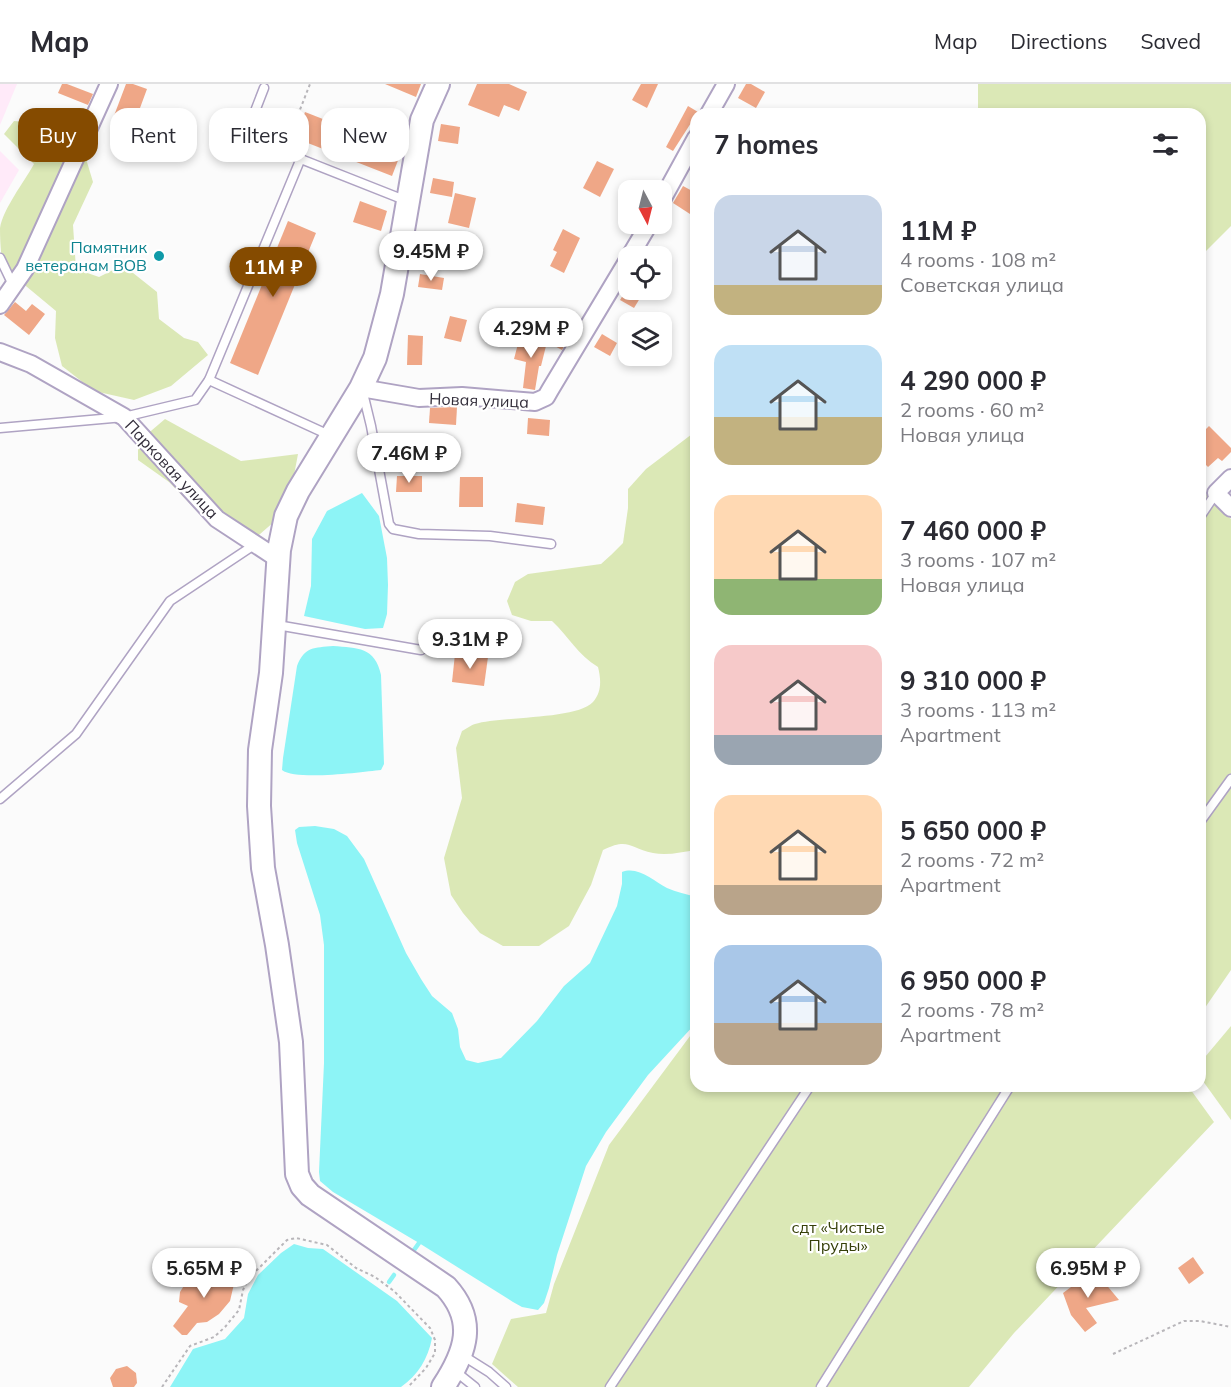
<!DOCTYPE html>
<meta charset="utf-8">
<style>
body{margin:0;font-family:Mulish,sans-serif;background:#f2f2f3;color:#2b2b33;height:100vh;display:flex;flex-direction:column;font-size:22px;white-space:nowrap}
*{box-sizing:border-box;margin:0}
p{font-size:20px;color:#7c7c81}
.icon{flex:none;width:33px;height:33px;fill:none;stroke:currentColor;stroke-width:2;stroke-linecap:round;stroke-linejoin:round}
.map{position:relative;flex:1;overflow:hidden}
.drawer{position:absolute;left:690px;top:24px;width:516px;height:984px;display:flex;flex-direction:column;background:#fff;border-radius:18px;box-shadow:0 3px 9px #0003}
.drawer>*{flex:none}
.top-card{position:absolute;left:18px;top:24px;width:570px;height:54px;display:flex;gap:12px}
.needle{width:39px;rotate:173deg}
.fabs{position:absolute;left:618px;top:96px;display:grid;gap:12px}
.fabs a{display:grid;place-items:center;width:54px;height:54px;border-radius:12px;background:#fff;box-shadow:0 3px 9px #0003;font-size:30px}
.price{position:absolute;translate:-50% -51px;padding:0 14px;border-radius:21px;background:#fff;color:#222;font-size:20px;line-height:39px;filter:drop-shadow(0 2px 3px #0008)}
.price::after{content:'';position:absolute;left:50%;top:36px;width:18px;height:14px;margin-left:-9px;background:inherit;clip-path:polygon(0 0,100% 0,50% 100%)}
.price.on{background:#854b00;color:#fff}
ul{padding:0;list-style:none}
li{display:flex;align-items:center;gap:18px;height:150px;padding:0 24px}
li span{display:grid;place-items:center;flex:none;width:168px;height:120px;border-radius:18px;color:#555}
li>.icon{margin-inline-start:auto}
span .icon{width:72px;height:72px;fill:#fffc;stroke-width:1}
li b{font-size:26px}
h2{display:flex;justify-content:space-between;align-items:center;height:72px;padding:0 24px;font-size:26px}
.pill{padding:0 21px;border-radius:18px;background:#fff;box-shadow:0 3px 9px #0003;font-size:21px;line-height:54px}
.pill.on{background:#854b00;color:#fff}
header{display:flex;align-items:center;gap:36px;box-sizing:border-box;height:84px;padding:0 30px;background:#fff;border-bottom:2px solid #e1e1e2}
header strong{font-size:28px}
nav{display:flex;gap:33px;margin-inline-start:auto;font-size:21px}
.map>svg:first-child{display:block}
.industrial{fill:#ffeaf9}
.green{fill:#dbe8b6}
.water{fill:#8df4f6}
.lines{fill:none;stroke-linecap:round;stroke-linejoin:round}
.stream{stroke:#8df4f6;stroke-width:4.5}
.building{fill:#efa787}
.lane-casing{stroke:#afa3c3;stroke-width:11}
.street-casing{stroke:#afa3c3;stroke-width:20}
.secondary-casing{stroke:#afa3c3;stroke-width:26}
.path{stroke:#b8b6ba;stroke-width:2;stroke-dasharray:3 3;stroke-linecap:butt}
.lane{stroke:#fff;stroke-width:8}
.street{stroke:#fff;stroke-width:16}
.secondary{stroke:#fff;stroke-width:22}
.culture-dot{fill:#0f9aa8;stroke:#fff;stroke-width:2}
.labels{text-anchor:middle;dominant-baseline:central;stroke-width:4.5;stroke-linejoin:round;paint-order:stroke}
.culture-label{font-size:16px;fill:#0d838f;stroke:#fff;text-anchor:end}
.street-label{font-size:16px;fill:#322d3a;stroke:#fff}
.park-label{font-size:16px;fill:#364009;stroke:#fff}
</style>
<header>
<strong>Map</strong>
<nav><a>Map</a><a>Directions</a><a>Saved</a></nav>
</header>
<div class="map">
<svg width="1231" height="1303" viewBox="0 0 1231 1303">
<rect width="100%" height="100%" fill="#fbfbfb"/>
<!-- industrial -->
<g class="industrial">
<polygon points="0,0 17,0 0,41"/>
<polygon points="0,67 19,86 0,119"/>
</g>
<!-- green -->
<g class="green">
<polygon points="978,0 1231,0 1231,142 1200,173 1200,30 978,30"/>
<path d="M14,37L37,39L81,58L93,98L73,141L76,185L99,193L123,181L157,208L159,235L184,254L198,258L208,271L171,302L134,316L94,307L62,282L55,254L56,227L3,183C1,171 0,157 0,144C3,125 24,98 34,80L4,50Z"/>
<polygon points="165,335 241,377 298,370 292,402 275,437 253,456 201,431 169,398 138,376 138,358"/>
<path d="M696,347V766C682,768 667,772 653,769C629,764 629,753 603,766L591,801L569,842L539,862H503L480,849L463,829L451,811L444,774L462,714L456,664L462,647C466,645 471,641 475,640C500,632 576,636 593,618C602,608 601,595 598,583C578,571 569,553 552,537H531L512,531L507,517L515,498L528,490L601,480L611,471L623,459L628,424V405L646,385Z"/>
<polygon points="1200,404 1231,435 1231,886 1200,931"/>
<polygon points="1231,942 1231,1036 1200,993 1200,979"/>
<polygon points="696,944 696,1002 1188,1002 1214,1038 1014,1249 969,1303 518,1303 492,1280 511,1235 546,1229 554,1200 609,1061"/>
</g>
<!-- water -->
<g class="water">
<polygon points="362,409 379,432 387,474 388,501 387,530 383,544 365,545 304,532 311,502 312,455 327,427"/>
<path d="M333,562C358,564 375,563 381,591L384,680L381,686C362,688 296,697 282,686L283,674L297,582C305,562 314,564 333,562Z"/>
<path d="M315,742L334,745L347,752L364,775L406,869L421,895L432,912L452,929L458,945L460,963L466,976L478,979L501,974L537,937L564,902L590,879L617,822L622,800V788C639,782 653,797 667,804C676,808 687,810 696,813V939L648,991L606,1048L586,1082L557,1171L549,1204L544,1219L538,1226L522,1223L513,1218L419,1159L333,1108L320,1097L319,1088L324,979V861L320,831L297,759L295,746L299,743Z"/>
<path d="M294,1160L308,1164L323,1165L397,1217L432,1254C428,1275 418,1291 401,1303H170L193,1265L225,1255L244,1234L248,1210L258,1191L281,1169Z"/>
</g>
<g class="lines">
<!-- stream -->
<g class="stream">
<polyline points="414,1166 419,1159"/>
<polyline points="389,1198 394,1191"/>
</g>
</g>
<!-- building -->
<g class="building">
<polygon points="62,0 67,0 93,10 88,21 58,9"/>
<polygon points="126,0 133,0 147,5 140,24 175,36 167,58 112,37"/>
<polygon points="385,0 421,0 416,13"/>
<polygon points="477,0 509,0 527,8 519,27 504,21 499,33 468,21"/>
<polygon points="641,0 658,0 647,24 632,16"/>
<polygon points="746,0 751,0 765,8 756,24 738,14"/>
<polygon points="688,22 698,28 673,67 666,63"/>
<polygon points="305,28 402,66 392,92 295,54"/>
<polygon points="441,40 460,43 458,60 438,57"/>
<polygon points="597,77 614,85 600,113 583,104"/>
<polygon points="433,94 454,98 452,113 430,109"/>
<polygon points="683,102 696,109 696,120 690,130 673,119"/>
<polygon points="455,109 476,114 469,144 448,139"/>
<polygon points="360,117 387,127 381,147 353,138"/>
<polygon points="288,137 316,149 258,291 230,279"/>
<polygon points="563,145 580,154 564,189 550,182 557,168 553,166"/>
<polygon points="420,190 444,194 442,206 418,203"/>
<polygon points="626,206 645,206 634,224 620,216"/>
<polygon points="15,218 26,227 32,220 45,230 29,251 4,231"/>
<polygon points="450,232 467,236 461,258 444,254"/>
<polygon points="563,235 575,242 562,266 549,259"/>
<polygon points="602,250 617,259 610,272 594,263"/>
<polygon points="408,251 423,252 422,281 407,281"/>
<polygon points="520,252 547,258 541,282 539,282 535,306 523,304 526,278 514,275"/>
<polygon points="454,323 457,323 456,341 429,339 430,324"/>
<polygon points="528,334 550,336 549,352 527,350"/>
<polygon points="1209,342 1231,364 1231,368 1222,377 1218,374 1208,383 1200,375 1200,351"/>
<polygon points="397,392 422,392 422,408 396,408"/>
<polygon points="460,393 483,393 483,423 459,423"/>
<polygon points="517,419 545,423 543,441 515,438"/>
<polygon points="455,570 488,573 484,602 452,598"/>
<polygon points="1193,1173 1204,1189 1189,1200 1178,1184"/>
<polygon points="208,1182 212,1191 234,1188 234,1200 230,1217 219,1230 207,1238 197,1239 187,1251 182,1251 173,1242 188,1222 179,1218 180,1208 185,1200"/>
<polygon points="1094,1186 1119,1216 1086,1224 1097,1239 1085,1248 1071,1231 1063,1209"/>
<polygon points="127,1282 136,1289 137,1299 134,1303 113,1303 110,1294 116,1285"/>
</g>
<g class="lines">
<!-- lane casing -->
<g class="lane-casing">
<g id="lane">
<polyline points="264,4 245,53 407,117"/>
<polyline points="0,174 13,201"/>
<polyline points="209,296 329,351"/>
<polyline points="363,309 371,342 389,440 393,445 419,450 490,452 551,460"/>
<polyline points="0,344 124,333 195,316 209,296 301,74"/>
<polyline points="1200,433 1216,409"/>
<polyline points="277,541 421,566"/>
<polyline points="0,715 76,650 170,517 254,461"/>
<polyline points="1200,738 1231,695"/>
<polyline points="462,1271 489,1288 506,1303"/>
<polyline points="455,1287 475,1303"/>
<polyline points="610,1303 810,1002"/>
<polyline points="821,1303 1010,1002"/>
</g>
</g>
<!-- street casing -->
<g class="street-casing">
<g id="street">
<polyline points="709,30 726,0"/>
<polyline points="662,116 696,54"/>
<polyline points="630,172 649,140"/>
<polyline points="0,221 25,185 109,0"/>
<polyline points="0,268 31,280 124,333 217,435 278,475"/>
<polyline points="361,304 419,314 462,312 535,318 546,313 550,306 628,176"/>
<polyline points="1231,394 1216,409 1231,424"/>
</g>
</g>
<!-- secondary casing -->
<g class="secondary-casing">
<path id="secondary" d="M438,0L422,36L392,210L375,274L361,304L298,407L286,432L279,466L271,589L260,666L259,722L263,784L277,861L291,958L297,1090L302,1102L310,1111L446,1203C477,1237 466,1268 443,1303"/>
</g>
<!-- path -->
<g class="path">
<polyline points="287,59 310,0"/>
<polyline points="1113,1270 1184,1237 1200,1237 1231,1243"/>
<polyline points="162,1303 190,1262 214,1253 225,1243 239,1226 243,1206 249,1194 287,1156 296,1154 327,1161 356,1184 375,1193 394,1207 430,1244 435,1256 435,1269 426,1284 408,1303"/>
</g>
<!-- lane -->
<use href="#lane" class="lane"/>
<!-- street -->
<use href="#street" class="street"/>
<!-- secondary -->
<use href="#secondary" class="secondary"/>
</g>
<!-- markers -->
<circle class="culture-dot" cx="159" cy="172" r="6"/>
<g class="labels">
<!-- culture labels -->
<g class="culture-label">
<text x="147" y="163">Памятник<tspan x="147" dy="18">ветеранам ВОВ</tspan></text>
</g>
<!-- street labels -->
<g class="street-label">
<text transform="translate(479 316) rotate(2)">Новая улица</text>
<text transform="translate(172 385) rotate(47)">Парковая улица</text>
</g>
<!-- park labels -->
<g class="park-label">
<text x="838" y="1143">сдт «Чистые<tspan x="838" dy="18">Пруды»</tspan></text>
</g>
</g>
</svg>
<div class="fabs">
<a><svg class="needle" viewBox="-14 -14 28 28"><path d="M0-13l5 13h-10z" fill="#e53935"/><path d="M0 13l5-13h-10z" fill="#7c7c81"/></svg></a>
<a><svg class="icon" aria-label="locate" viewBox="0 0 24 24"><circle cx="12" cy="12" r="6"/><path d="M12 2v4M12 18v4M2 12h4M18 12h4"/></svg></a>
<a><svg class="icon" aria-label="layers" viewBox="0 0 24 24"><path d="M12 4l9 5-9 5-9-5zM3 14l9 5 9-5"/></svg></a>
</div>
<b class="price" style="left:431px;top:198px">9.45M ₽</b>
<b class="price on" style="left:273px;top:214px">11M ₽</b>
<b class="price" style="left:531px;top:275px">4.29M ₽</b>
<b class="price" style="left:409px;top:400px">7.46M ₽</b>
<b class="price" style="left:470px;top:586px">9.31M ₽</b>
<b class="price" style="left:204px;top:1215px">5.65M ₽</b>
<b class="price" style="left:1088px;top:1215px">6.95M ₽</b>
<div class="top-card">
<a class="pill on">Buy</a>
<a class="pill">Rent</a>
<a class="pill">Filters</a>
<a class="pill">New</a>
</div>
<section class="drawer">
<h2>7 homes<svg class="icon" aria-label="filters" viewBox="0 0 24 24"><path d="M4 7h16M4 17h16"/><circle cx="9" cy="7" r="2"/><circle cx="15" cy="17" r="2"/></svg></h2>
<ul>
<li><span style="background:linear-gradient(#c9d6e8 75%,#c2b280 0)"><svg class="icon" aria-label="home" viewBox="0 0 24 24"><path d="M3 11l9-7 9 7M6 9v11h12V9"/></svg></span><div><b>11M ₽</b><p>4 rooms · 108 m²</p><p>Советская улица</p></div></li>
<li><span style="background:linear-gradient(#bfe0f5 60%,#c2b280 0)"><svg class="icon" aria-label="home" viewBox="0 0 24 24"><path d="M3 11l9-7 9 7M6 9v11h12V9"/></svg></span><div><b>4 290 000 ₽</b><p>2 rooms · 60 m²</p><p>Новая улица</p></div></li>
<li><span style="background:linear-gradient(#ffd9b3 70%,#8fb573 0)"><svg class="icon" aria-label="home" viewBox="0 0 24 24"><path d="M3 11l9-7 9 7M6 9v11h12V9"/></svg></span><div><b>7 460 000 ₽</b><p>3 rooms · 107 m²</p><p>Новая улица</p></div></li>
<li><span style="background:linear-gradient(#f6c9c9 75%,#9aa5b1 0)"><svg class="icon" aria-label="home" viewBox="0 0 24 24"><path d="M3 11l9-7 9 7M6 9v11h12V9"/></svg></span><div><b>9 310 000 ₽</b><p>3 rooms · 113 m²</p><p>Apartment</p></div></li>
<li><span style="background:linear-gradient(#ffd9b3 75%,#b9a48a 0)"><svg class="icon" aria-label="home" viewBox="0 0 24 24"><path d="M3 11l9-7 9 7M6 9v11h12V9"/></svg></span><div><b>5 650 000 ₽</b><p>2 rooms · 72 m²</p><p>Apartment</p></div></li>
<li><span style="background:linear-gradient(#a9c7e8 65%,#b9a48a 0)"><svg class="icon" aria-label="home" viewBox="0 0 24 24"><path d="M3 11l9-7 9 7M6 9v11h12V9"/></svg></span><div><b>6 950 000 ₽</b><p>2 rooms · 78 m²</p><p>Apartment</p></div></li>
</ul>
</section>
</div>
